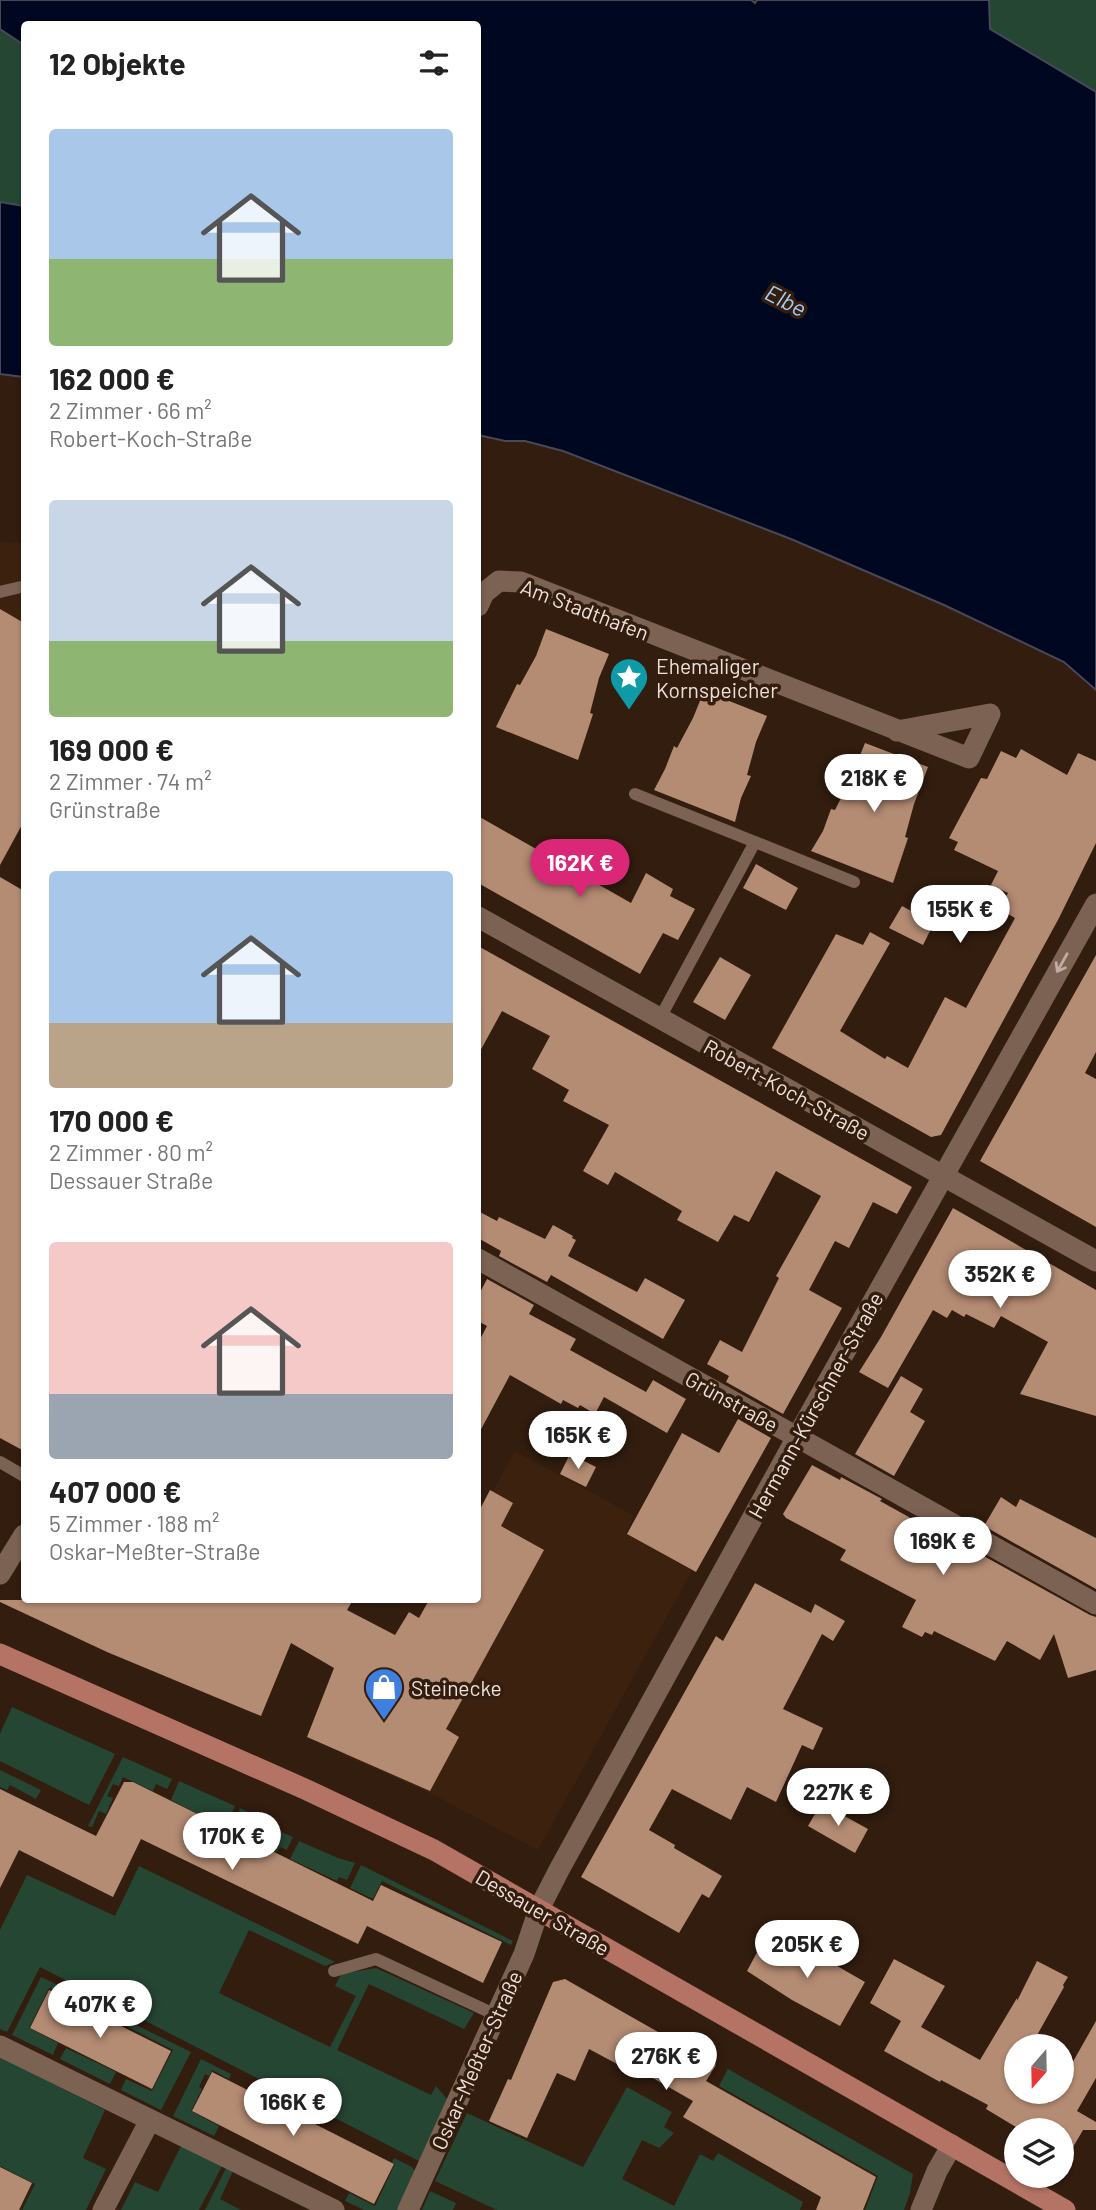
<!DOCTYPE html>
<html lang="de">
<meta charset="utf-8">
<style>
body{margin:0;font-family:Barlow,sans-serif;background:#f2f2f2;color:#222;height:100vh;display:flex;flex-direction:column;font-size:26px;white-space:nowrap}
*{box-sizing:border-box;margin:0}
p{font-size:23px;color:#767676}
.icon{flex:none;width:38px;height:38px;fill:none;stroke:currentColor;stroke-width:2;stroke-linecap:round;stroke-linejoin:round}
.map{position:relative;flex:1;overflow:hidden}
.sheet{position:absolute;left:21px;top:21px;width:460px;height:1582px;display:flex;flex-direction:column;background:#fff;border-radius:7px;box-shadow:0 2px 5px #0004}
.sheet>*{flex:none}
.needle{width:46px;rotate:200deg}
.fabs{position:absolute;left:1004px;top:2034px;display:grid;gap:14px}
.fabs a{display:grid;place-items:center;width:70px;height:70px;border-radius:50%;background:#fff;box-shadow:0 2px 5px #0004;font-size:35px}
.price{position:absolute;translate:-50% -60px;padding:0 16px;border-radius:24px;background:#fff;color:#222;font-size:23px;line-height:46px;filter:drop-shadow(0 2px 4px #0008)}
.price::after{content:'';position:absolute;left:50%;top:42px;width:21px;height:16px;margin-left:-10px;background:inherit;clip-path:polygon(0 0,100% 0,50% 100%)}
.price.on{background:#db2777;color:#fff}
ul{padding:0;list-style:none}
li{display:grid;align-content:center;gap:14px;height:371px;padding:0 28px}
li span{display:grid;place-items:center;height:217px;border-radius:7px;color:#555}
li>.icon{margin-inline-start:auto}
span .icon{width:126px;height:126px;fill:#fffc;stroke-width:1}
li b{font-size:30px}
h2{display:flex;justify-content:space-between;align-items:center;height:84px;padding:0 28px;font-size:30px}
.map>svg:first-child{display:block}
.built{fill:#3d210f}
.green{fill:#264634}
.water{fill:#000720;stroke:#484857;stroke-width:2}
.building{fill:#b48b73}
.lines{fill:none;stroke-linecap:round;stroke-linejoin:round}
.lane{stroke:#7c6253;stroke-width:12}
.street{stroke:#7c6253;stroke-width:21}
.primary{stroke:#b47365;stroke-width:21}
.oneway{stroke:#c1ada2}
.labels{text-anchor:middle;dominant-baseline:central;stroke-width:7;stroke-linejoin:round;paint-order:stroke}
.street-label{font-size:21px;fill:#efdfd7;stroke:#321d0f}
.poi-label{font-size:21px;fill:#efdfd7;stroke:#321d0f;text-anchor:start}
.water-label{font-size:23px;font-style:italic;fill:#a6cbf6;stroke:#321d0f}
</style>
<div class="map">
<svg width="1096" height="2210" viewBox="0 0 1096 2210">
<rect width="100%" height="100%" fill="#321d0f"/>
<!-- built -->
<g class="built">
<polygon points="0,542 24,543 24,822 0,868"/>
<polygon points="515,1451 634,1516 626,1533 692,1571 538,1850 430,1793 343,1755 431,1600 478,1600 478,1517"/>
</g>
<!-- green -->
<g class="green">
<polygon points="989,0 1096,0 1096,92 989,29"/>
<polygon points="0,29 24,45 24,206 0,202"/>
<polygon points="12,1707 115,1754 89,1805 0,1761 0,1734"/>
<polygon points="123,1757 172,1779 167,1789 156,1784 153,1791 123,1777 119,1786 113,1784 107,1796 113,1798 106,1814 99,1811 92,1827 88,1826"/>
<polygon points="0,1770 41,1790 36,1799 10,1785 7,1790 0,1787"/>
<polygon points="179,1781 235,1806 228,1821 217,1817 214,1822 171,1800"/>
<polygon points="240,1808 257,1816 270,1827 293,1837 287,1850 280,1847 277,1852 230,1830"/>
<polygon points="299,1841 338,1858 355,1863 347,1880 339,1877 337,1881 290,1859"/>
<polygon points="361,1865 513,1941 511,1945 382,1881 373,1899 350,1888"/>
<polygon points="139,1866 335,1962 325,1966 249,1930 219,1993 330,2047 356,1996 335,1986 341,1974 376,1968 474,2013 464,2029 369,1984 337,2050 431,2095 436,2086 447,2099 419,2161 40,1967 7,2032 0,2029 0,1930 27,1875 115,1916"/>
<polygon points="41,1977 71,1991 68,1996 49,1988 29,2028 58,2043 53,2055 12,2035"/>
<polygon points="130,2022 191,2052 161,2110 121,2090 126,2079 152,2091 173,2050 128,2027"/>
<polygon points="66,2048 116,2072 110,2084 60,2059"/>
<polygon points="0,2057 105,2110 83,2158 106,2169 86,2210 22,2210 35,2184 0,2166"/>
<polygon points="201,2059 231,2074 229,2079 212,2070 209,2076 205,2074 199,2087 202,2089 191,2111 219,2126 214,2136 173,2116"/>
<polygon points="728,2069 913,2174 910,2193 904,2210 865,2210 878,2176 719,2086"/>
<polygon points="627,2087 672,2112 664,2127 674,2133 659,2148 642,2140 622,2179 674,2206 700,2154 713,2161 718,2153 803,2202 800,2210 497,2210 435,2181 467,2113 583,2167"/>
<polygon points="181,2146 222,2166 199,2210 121,2210 135,2182 158,2192"/>
<polygon points="394,2158 412,2167 416,2173 398,2210 364,2210 345,2201 349,2193 375,2206 395,2164 392,2162"/>
<polygon points="226,2168 233,2171 220,2199 241,2210 205,2210"/>
<polygon points="430,2191 456,2203 453,2210 422,2210"/>
</g>
<!-- water -->
<g class="water">
<polygon points="0,0 751,0 755,3 757,0 989,0 990,29 1096,92 1096,690 1064,662 944,605 791,539 563,451 525,441 505,441 478,435 478,24 24,24 24,45 0,29"/>
<polygon points="0,202 24,206 24,377 0,374"/>
</g>
<!-- building -->
<g class="building">
<polygon points="0,609 24,623 24,821 0,865"/>
<polygon points="546,629 609,654 599,678 590,713 593,714 578,760 496,727 517,684 520,685 536,656"/>
<polygon points="704,691 767,716 756,742 747,775 751,776 741,798 735,822 654,790 665,769 674,746 677,748 693,718"/>
<polygon points="865,743 928,767 914,804 905,837 908,838 893,883 811,851 823,831 831,809 835,810 850,780"/>
<polygon points="1021,749 1067,775 1078,753 1096,761 1096,843 1059,918 941,1135 931,1137 772,1048 836,934 863,945 870,932 890,943 840,1031 885,1059 887,1056 908,1068 945,997 966,1008 1015,918 999,909 1008,893 991,885 998,871 954,850 958,842 949,838 981,778 987,779 1001,751 1016,758"/>
<polygon points="478,816 631,903 646,873 673,889 670,896 695,909 678,940 663,933 640,974 478,883"/>
<polygon points="756,864 798,888 786,910 743,888"/>
<polygon points="0,877 24,891 24,1451 0,1438"/>
<polygon points="902,906 934,923 923,945 889,928"/>
<polygon points="478,946 912,1187 897,1214 873,1202 849,1248 835,1241 809,1290 842,1308 783,1414 726,1382 729,1376 707,1364 720,1340 742,1352 779,1278 776,1276 821,1196 776,1171 749,1222 734,1215 718,1242 677,1220 682,1211 615,1172 608,1185 583,1171 609,1125 563,1101 569,1090 532,1069 550,1036 502,1011 478,1055"/>
<polygon points="1096,955 1096,1052 1085,1073 1096,1079 1096,1227 980,1161"/>
<polygon points="720,957 751,975 725,1020 693,1002"/>
<polygon points="953,1208 1096,1290 1096,1416 1020,1394 1048,1342 1001,1316 994,1328 966,1314 964,1317 952,1310 947,1318 933,1310 888,1388 859,1372 881,1337"/>
<polygon points="478,1211 497,1221 499,1217 545,1239 553,1225 573,1236 572,1238 576,1240 568,1256 637,1292 645,1278 685,1300 663,1339 551,1275 547,1282 499,1256 501,1251 478,1238"/>
<polygon points="487,1279 534,1305 529,1314 576,1339 570,1350 646,1392 653,1380 686,1399 667,1433 604,1397 595,1414 580,1405 578,1408 563,1400 561,1404 510,1375 478,1435 478,1343 487,1326 478,1321 478,1296"/>
<polygon points="901,1376 923,1389 910,1412 925,1421 894,1476 855,1454"/>
<polygon points="738,1419 771,1438 696,1572 627,1534 682,1433 719,1453"/>
<polygon points="570,1454 596,1467 586,1487 560,1474"/>
<polygon points="812,1465 840,1480 841,1477 882,1499 880,1501 970,1551 971,1549 1090,1615 1096,1617 1096,1670 1068,1678 1054,1634 1040,1660 1007,1641 995,1661 934,1631 932,1635 925,1632 922,1637 902,1627 916,1600 840,1560 846,1550 786,1518 783,1514"/>
<polygon points="490,1490 513,1503 501,1526 544,1550 446,1729 459,1737 430,1791 307,1737 334,1668 291,1643 261,1716 107,1652 0,1602 0,1600 353,1600 347,1610 395,1635 409,1612 419,1618 429,1600 478,1600 478,1513"/>
<polygon points="1001,1497 1016,1507 1020,1499 1096,1538 1096,1589 984,1526"/>
<polygon points="755,1583 811,1613 815,1604 845,1621 833,1641 822,1634 783,1709 823,1728 813,1750 802,1745 776,1802 747,1787 731,1820 672,1789 649,1830 675,1845 674,1848 722,1876 709,1898 702,1894 679,1933 581,1877 716,1636 723,1641"/>
<polygon points="124,1782 133,1782 373,1901 381,1885 502,1942 483,1983 367,1926 358,1944 141,1839 113,1897 19,1850 0,1888 0,1789 96,1836"/>
<polygon points="819,1807 828,1807 868,1829 855,1853 808,1826"/>
<polygon points="767,1934 815,1961 818,1955 865,1982 840,2026 792,2000 747,1971"/>
<polygon points="894,1959 945,1986 921,2027 980,2060 1017,1998 1017,2001 1037,1961 1068,1977 1063,1985 1064,1987 1031,2046 1017,2046 1017,2091 1029,2091 1049,2103 1056,2091 1062,2091 1062,2081 1096,2021 1096,2078 1077,2111 1096,2122 1096,2130 1083,2130 1062,2166 1062,2130 1021,2130 986,2109 988,2105 941,2080 940,2082 884,2051 901,2021 870,2003"/>
<polygon points="565,1979 716,2065 706,2081 876,2177 863,2210 816,2210 821,2197 683,2117 693,2101 637,2069 634,2073 589,2049 575,2081 557,2073 527,2138 489,2121 508,2079 511,2080 553,1982"/>
<polygon points="49,1990 171,2051 152,2089 30,2028"/>
<polygon points="212,2072 394,2164 374,2204 192,2111"/>
<polygon points="0,2167 32,2183 19,2210 0,2210"/>
</g>
<g class="lines">
<!-- lane -->
<g class="lane">
<polyline points="0,592 21,587 24,587"/>
<polyline points="635,794 755,842 660,1018"/>
<polyline points="755,842 854,882"/>
<polyline points="0,1462 24,1476"/>
<polyline points="334,1971 376,1959 496,2015"/>
</g>
<!-- street -->
<g class="street">
<polyline points="478,606 484,593 499,581 521,582 969,758 990,714 897,731"/>
<polyline points="478,917 1096,1261"/>
<polyline points="478,1259 1096,1604"/>
<polyline points="0,1574 24,1535"/>
<polyline points="0,2046 334,2210"/>
<polyline points="103,2210 150,2120"/>
<polyline points="408,2210 524,1954 539,1909 559,1870 797,1437 1096,904"/>
<polyline points="921,2210 937,2171 952,2145"/>
</g>
<!-- primary -->
<polyline class="primary" points="0,1654 307,1790 434,1850 1065,2210"/>
</g>
<!-- one-way arrows -->
<defs><path id="oneway-shaft" d="M-6 0H5M1.5-3L5.5 0L1.5 3" fill="none" stroke-width="1.6" stroke-linecap="round" stroke-linejoin="round" transform="scale(1.75)"/></defs>
<use class="oneway" href="#oneway-shaft" transform="translate(1062 963) rotate(119)"/>
<!-- icons -->
<defs>
<g id="sight-pin" transform="scale(2.0125)"><path d="M0 17L-7.5 6A9.5 9.5 0 1 1 7.5 6Z" fill="#0f9aa8" stroke="#321d0f"/><path d="M0-6L1.8-2.2L6-1.7L2.9 1.2L3.7 5.4L0 3.3L-3.7 5.4L-2.9 1.2L-6-1.7L-1.8-2.2Z" fill="#fff"/></g>
<g id="shop-pin" transform="scale(2.0125)"><path d="M0 17L-7.5 6A9.5 9.5 0 1 1 7.5 6Z" fill="#3f7fe0" stroke="#321d0f"/><path d="M-5-2.5h2.3a2.7 3.5 0 0 1 5.4 0H5L5.5 6h-11ZM-1.5-2.5h3a1.5 2.3 0 0 0-3 0Z" fill="#fff"/></g>
</defs>
<g fill-rule="evenodd">
<use href="#sight-pin" x="629" y="677"/>
<use href="#shop-pin" x="384" y="1687"/>
</g>
<g class="labels">
<!-- street labels -->
<g class="street-label">
<text transform="translate(585 609) rotate(21)">Am Stadthafen</text>
<text transform="translate(787 1089) rotate(29)">Robert-Koch-Straße</text>
<text transform="translate(732 1401) rotate(29)">Grünstraße</text>
<text transform="translate(815 1405) rotate(-61)">Hermann-Kürschner-Straße</text>
<text transform="translate(543 1912) rotate(30)">Dessauer Straße</text>
<text transform="translate(476 2060) rotate(-66)">Oskar-Meßter-Straße</text>
</g>
<!-- poi labels -->
<g class="poi-label">
<text x="656" y="665">Ehemaliger<tspan x="656" dy="24">Kornspeicher</tspan></text>
<text x="411" y="1687">Steinecke</text>
</g>
<!-- water labels -->
<g class="water-label">
<text transform="translate(786 300) rotate(27)">Elbe</text>
</g>
</g>
</svg>
<div class="fabs">
<a><svg class="needle" viewBox="-14 -14 28 28"><path d="M0-13l5 13h-10z" fill="#e53935"/><path d="M0 13l5-13h-10z" fill="#767676"/></svg></a>
<a><svg class="icon" aria-label="layers" viewBox="0 0 24 24"><path d="M12 4l9 5-9 5-9-5zM3 14l9 5 9-5"/></svg></a>
</div>
<b class="price" style="left:874px;top:814px">218K €</b>
<b class="price on" style="left:580px;top:899px">162K €</b>
<b class="price" style="left:960px;top:945px">155K €</b>
<b class="price" style="left:1000px;top:1310px">352K €</b>
<b class="price" style="left:578px;top:1471px">165K €</b>
<b class="price" style="left:943px;top:1577px">169K €</b>
<b class="price" style="left:838px;top:1828px">227K €</b>
<b class="price" style="left:232px;top:1872px">170K €</b>
<b class="price" style="left:807px;top:1980px">205K €</b>
<b class="price" style="left:100px;top:2040px">407K €</b>
<b class="price" style="left:666px;top:2092px">276K €</b>
<b class="price" style="left:293px;top:2138px">166K €</b>
<section class="sheet">
<h2>12 Objekte<svg class="icon" aria-label="filters" viewBox="0 0 24 24"><path d="M4 7h16M4 17h16"/><circle cx="9" cy="7" r="2"/><circle cx="15" cy="17" r="2"/></svg></h2>
<ul>
<li><span style="background:linear-gradient(#a9c7e8 60%,#8fb573 0)"><svg class="icon" aria-label="home" viewBox="0 0 24 24"><path d="M3 11l9-7 9 7M6 9v11h12V9"/></svg></span><div><b>162 000 €</b><p>2 Zimmer · 66 m²</p><p>Robert-Koch-Straße</p></div></li>
<li><span style="background:linear-gradient(#c9d6e8 65%,#8fb573 0)"><svg class="icon" aria-label="home" viewBox="0 0 24 24"><path d="M3 11l9-7 9 7M6 9v11h12V9"/></svg></span><div><b>169 000 €</b><p>2 Zimmer · 74 m²</p><p>Grünstraße</p></div></li>
<li><span style="background:linear-gradient(#a9c7e8 70%,#b9a48a 0)"><svg class="icon" aria-label="home" viewBox="0 0 24 24"><path d="M3 11l9-7 9 7M6 9v11h12V9"/></svg></span><div><b>170 000 €</b><p>2 Zimmer · 80 m²</p><p>Dessauer Straße</p></div></li>
<li><span style="background:linear-gradient(#f6c9c9 70%,#9aa5b1 0)"><svg class="icon" aria-label="home" viewBox="0 0 24 24"><path d="M3 11l9-7 9 7M6 9v11h12V9"/></svg></span><div><b>407 000 €</b><p>5 Zimmer · 188 m²</p><p>Oskar-Meßter-Straße</p></div></li>
</ul>
</section>
</div>
